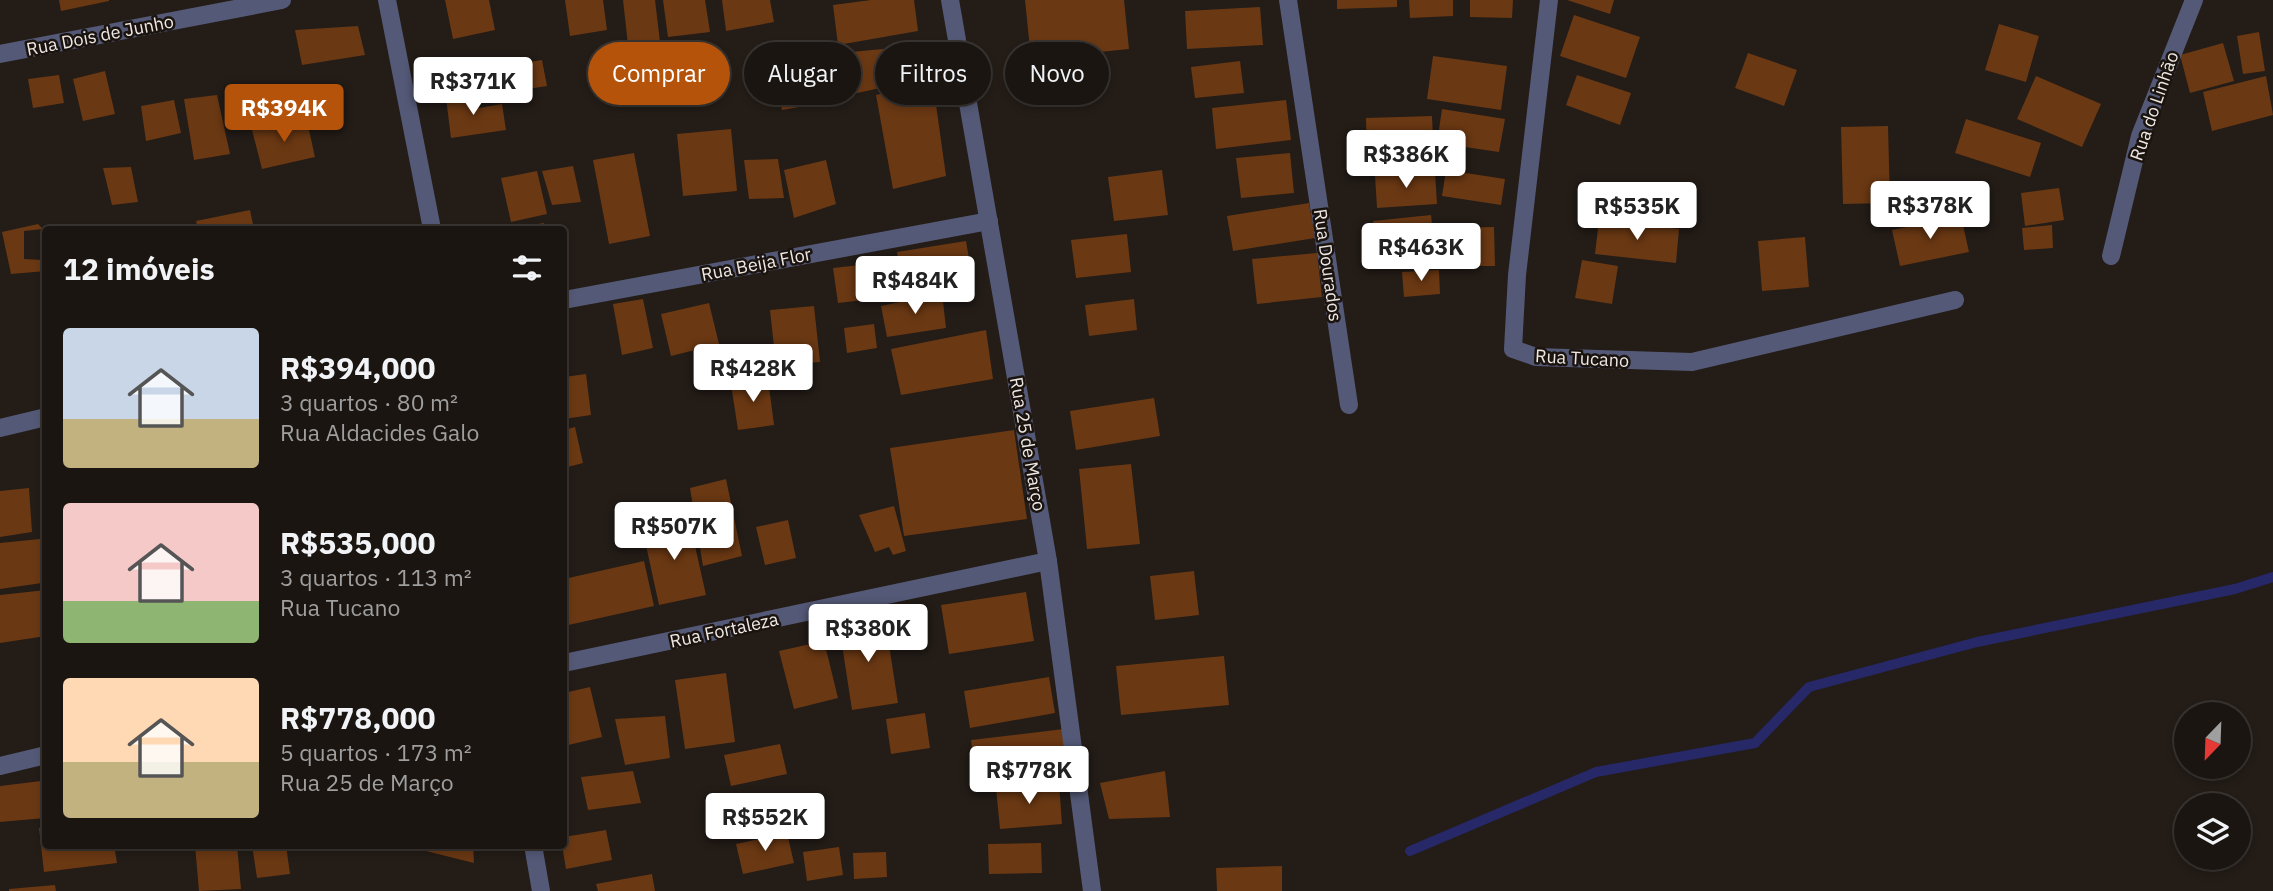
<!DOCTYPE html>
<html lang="pt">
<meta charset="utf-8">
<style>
body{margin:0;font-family:"IBM Plex Sans",sans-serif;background:#231e1a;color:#f1f3f6;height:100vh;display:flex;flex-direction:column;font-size:26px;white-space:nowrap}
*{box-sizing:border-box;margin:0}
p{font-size:23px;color:#9f9f9f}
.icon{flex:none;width:38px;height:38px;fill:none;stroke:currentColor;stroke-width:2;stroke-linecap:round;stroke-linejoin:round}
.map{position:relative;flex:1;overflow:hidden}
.drawer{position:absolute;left:42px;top:226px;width:525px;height:623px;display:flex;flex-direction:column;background:#1a1511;border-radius:7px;box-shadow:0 4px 10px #0003,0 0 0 2px #383431}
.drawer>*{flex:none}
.banner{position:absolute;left:588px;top:42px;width:665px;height:63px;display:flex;gap:14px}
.needle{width:46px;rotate:203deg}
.tools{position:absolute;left:2174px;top:702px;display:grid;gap:14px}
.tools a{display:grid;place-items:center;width:77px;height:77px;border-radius:50%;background:#1a1511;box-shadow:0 4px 10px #0003,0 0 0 2px #383431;font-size:35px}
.price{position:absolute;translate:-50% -60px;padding:0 16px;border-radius:7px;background:#fff;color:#222;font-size:23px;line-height:46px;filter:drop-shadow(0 2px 4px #0008)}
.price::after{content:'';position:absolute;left:50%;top:42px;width:21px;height:16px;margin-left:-10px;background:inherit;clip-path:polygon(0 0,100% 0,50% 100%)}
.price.on{background:#b45309;color:#fff}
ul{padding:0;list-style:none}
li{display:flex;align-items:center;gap:21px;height:175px;padding:0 21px}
li span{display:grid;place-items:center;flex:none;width:196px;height:140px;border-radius:7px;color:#555}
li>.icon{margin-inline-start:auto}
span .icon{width:84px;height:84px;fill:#fffc;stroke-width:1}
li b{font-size:30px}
h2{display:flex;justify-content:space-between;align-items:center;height:84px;padding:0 21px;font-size:30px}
.tag{padding:0 24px;border-radius:32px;background:#1a1511;box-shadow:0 4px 10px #0003,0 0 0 2px #383431;font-size:24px;line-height:63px}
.tag.on{background:#b45309;color:#fff}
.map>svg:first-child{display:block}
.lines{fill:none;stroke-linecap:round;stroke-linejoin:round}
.stream{stroke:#262867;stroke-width:10}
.building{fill:#6a3813}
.minor{stroke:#545977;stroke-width:18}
.labels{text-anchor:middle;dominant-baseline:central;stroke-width:5;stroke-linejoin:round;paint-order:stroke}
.street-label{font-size:18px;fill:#ede8e5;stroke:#1a130e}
</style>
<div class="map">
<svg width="2273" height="891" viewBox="0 0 2273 891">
<rect width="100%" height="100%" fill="#231c17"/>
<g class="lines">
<!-- stream -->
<polyline class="stream" points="1410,851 1596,772 1755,743 1809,687 1977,642 2235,589 2273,577"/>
</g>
<!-- building -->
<g class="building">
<polygon points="59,0 109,0 109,1 61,11"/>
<polygon points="445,0 489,0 495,30 453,39"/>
<polygon points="565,0 603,0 607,30 570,36"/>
<polygon points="623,0 655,0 660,42 628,45"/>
<polygon points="663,0 705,0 710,32 668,37"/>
<polygon points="722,0 770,0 774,22 726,31"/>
<polygon points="871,0 914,0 918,31 838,45 833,5"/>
<polygon points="1025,0 1124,0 1129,49 1031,59"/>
<polygon points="1337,0 1397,0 1397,7 1337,9"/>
<polygon points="1409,0 1453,0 1453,16 1410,18"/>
<polygon points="1470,0 1513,0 1512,18 1470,17"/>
<polygon points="1567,0 1614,0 1610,14"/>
<polygon points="1260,7 1263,45 1187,49 1185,11"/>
<polygon points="1574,15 1640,37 1626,78 1560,56"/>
<polygon points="1999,24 2039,36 2026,82 1985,70"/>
<polygon points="358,26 365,55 302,65 295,30"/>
<polygon points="2259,32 2265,71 2243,74 2237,36"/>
<polygon points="2223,43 2234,81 2190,93 2180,55"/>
<polygon points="903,47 908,82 848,95 841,53"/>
<polygon points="1748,53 1797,70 1784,106 1735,88"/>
<polygon points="1433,56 1507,66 1501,110 1427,99"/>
<polygon points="812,59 822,103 782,110 775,68"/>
<polygon points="542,60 547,86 515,91 510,65"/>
<polygon points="1240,61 1244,93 1195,98 1191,67"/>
<polygon points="105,71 115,114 83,121 73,79"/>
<polygon points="59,75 64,103 33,108 28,79"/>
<polygon points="1577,75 1631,93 1620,125 1566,105"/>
<polygon points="2036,76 2101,104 2082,147 2017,119"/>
<polygon points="2266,76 2273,115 2212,131 2203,92"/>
<polygon points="933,83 946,176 893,189 876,95"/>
<polygon points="476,93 479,108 502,104 506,130 451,138 446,98"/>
<polygon points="217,95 230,154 194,160 184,99"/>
<polygon points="174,100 181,133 146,141 141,106"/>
<polygon points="1286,100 1291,140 1216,149 1212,108"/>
<polygon points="1442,109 1505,119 1499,152 1437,143"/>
<polygon points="1432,116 1434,162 1367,163 1366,118"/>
<polygon points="1966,119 2041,143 2030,177 1955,153"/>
<polygon points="307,121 315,157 262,169 252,130"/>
<polygon points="1888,126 1890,203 1843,204 1841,127"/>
<polygon points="731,129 737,191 683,196 677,134"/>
<polygon points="634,153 650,236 609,244 593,160"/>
<polygon points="1290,153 1294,193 1241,198 1236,158"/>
<polygon points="778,159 784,198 749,199 744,160"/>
<polygon points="826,160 836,204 794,218 784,170"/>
<polygon points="573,166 581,202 552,205 542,171"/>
<polygon points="131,167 138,202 112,205 103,168"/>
<polygon points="1162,170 1168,215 1114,221 1108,177"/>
<polygon points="1446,170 1505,179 1501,205 1442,196"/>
<polygon points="537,171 547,214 511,222 501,178"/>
<polygon points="1435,172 1437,204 1377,208 1375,176"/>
<polygon points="2059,188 2064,220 2025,226 2021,193"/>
<polygon points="1309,203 1315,238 1233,251 1227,216"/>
<polygon points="250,210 254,229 198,229 196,221"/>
<polygon points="1431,215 1436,260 1378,266 1373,221"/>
<polygon points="1961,216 1969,252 1900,266 1892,230"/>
<polygon points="1599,220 1679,229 1676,263 1595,254"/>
<polygon points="544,223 545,229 513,229 513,228"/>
<polygon points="38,224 43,229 24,231 24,259 43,260 46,271 11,274 2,232"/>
<polygon points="2052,225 2053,248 2024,250 2022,228"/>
<polygon points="1494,227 1495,266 1447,266 1446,228"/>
<polygon points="1127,234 1131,272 1076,278 1071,240"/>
<polygon points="1805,237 1809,287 1762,291 1758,241"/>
<polygon points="966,241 973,282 904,294 897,252"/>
<polygon points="1317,253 1322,297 1257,304 1252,259"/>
<polygon points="1582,260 1618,266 1612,304 1575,298"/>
<polygon points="869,264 873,299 838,303 833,268"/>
<polygon points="1439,270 1440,294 1404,297 1402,272"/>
<polygon points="942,293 946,328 887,337 881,306"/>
<polygon points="643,299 653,348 622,355 613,304"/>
<polygon points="1134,299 1137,330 1089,336 1085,305"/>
<polygon points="709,303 719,344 671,356 661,314"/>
<polygon points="814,306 820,362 776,365 770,310"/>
<polygon points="874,324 877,348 847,353 844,328"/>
<polygon points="986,330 993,379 901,395 891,349"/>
<polygon points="586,374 591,415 564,419 564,377"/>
<polygon points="768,379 774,425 738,430 731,384"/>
<polygon points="1154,398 1160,436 1076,450 1070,411"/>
<polygon points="575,427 583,463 564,468 564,430"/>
<polygon points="1014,430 1027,519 904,536 890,448"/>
<polygon points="1131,464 1140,544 1087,549 1079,469"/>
<polygon points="726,479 742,556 703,566 690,488"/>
<polygon points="29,488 32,532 0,537 0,491"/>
<polygon points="894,506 906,551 893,555 889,547 875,552 859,515"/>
<polygon points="689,519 706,595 659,605 642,527"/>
<polygon points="788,520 796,558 765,565 756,527"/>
<polygon points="40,539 42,583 0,589 0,543"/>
<polygon points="644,561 654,606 564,626 564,579"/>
<polygon points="1194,571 1199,615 1155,620 1150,576"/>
<polygon points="46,590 46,636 0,643 0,595"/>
<polygon points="1026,592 1034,641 949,654 941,605"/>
<polygon points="885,619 898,703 852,710 839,625"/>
<polygon points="824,641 838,698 794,709 779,651"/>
<polygon points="1224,656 1229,705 1121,715 1116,666"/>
<polygon points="726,673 735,742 685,749 675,680"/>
<polygon points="1049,677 1055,713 970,728 964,691"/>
<polygon points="590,687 602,737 564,746 564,693"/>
<polygon points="925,713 930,748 891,754 886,719"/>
<polygon points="665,716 670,758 625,765 615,719"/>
<polygon points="1064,729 1069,769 976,780 971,740"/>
<polygon points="780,744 787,774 731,786 724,755"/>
<polygon points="633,771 641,803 588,810 581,777"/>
<polygon points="1165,771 1170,817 1109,819 1100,783"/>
<polygon points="41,781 45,818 0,822 0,786"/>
<polygon points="1059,783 1062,824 1000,829 996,788"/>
<polygon points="39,828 46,828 46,845 114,845 117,863 44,872"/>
<polygon points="606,830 612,860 566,869 562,845 564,837"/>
<polygon points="787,833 794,863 743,874 736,844"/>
<polygon points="1041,843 1042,873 989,874 988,844"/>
<polygon points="147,845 189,845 189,848 147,850"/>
<polygon points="195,845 237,845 241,889 199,891"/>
<polygon points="252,845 286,845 290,874 257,878"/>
<polygon points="414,845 473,845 474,863 414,848"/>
<polygon points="839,847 843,875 807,881 803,852"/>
<polygon points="886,852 887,877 854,879 853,853"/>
<polygon points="1282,866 1282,891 1217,891 1216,868"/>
<polygon points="652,874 655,891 598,891 596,884"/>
<polygon points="55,885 56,891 9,891 9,889"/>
</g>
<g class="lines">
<!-- minor -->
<g class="minor">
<polyline points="387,0 432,229"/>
<polyline points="950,0 1048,561 1092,891"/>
<polyline points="1288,0 1349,405"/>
<polyline points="1549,0 1517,275 1513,349 1536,357 1692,362 1955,300"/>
<polyline points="0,54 282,0"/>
<polyline points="2111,256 2140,136 2194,0"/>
<polyline points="564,300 989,221"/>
<polyline points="0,428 46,417"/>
<polyline points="564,663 1048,561"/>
<polyline points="0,766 46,755"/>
<polyline points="533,845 541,891"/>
</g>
</g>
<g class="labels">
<!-- street labels -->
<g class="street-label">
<text transform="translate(100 35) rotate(-11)">Rua Dois de Junho</text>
<text transform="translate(2154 106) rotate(-71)">Rua do Linhão</text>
<text transform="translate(756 264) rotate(-11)">Rua Beija Flor</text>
<text transform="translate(1328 265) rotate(82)">Rua Dourados</text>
<text transform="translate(1582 358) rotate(3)">Rua Tucano</text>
<text transform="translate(1028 444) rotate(80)">Rua 25 de Março</text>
<text transform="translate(724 630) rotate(-12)">Rua Fortaleza</text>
</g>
</g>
</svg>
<div class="tools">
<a><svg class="needle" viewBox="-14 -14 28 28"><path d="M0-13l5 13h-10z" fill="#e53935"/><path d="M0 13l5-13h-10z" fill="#9f9f9f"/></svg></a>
<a><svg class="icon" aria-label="layers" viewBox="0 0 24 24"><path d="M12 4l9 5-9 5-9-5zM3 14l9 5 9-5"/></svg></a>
</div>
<b class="price" style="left:473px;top:117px">R$371K</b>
<b class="price on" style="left:284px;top:144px">R$394K</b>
<b class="price" style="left:1406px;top:190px">R$386K</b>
<b class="price" style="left:1930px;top:241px">R$378K</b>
<b class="price" style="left:1637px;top:242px">R$535K</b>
<b class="price" style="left:1421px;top:283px">R$463K</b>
<b class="price" style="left:915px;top:316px">R$484K</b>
<b class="price" style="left:753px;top:404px">R$428K</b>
<b class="price" style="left:674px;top:562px">R$507K</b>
<b class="price" style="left:868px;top:664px">R$380K</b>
<b class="price" style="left:1029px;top:806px">R$778K</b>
<b class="price" style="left:765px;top:853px">R$552K</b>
<div class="banner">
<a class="tag on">Comprar</a>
<a class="tag">Alugar</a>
<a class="tag">Filtros</a>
<a class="tag">Novo</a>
</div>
<section class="drawer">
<h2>12 imóveis<svg class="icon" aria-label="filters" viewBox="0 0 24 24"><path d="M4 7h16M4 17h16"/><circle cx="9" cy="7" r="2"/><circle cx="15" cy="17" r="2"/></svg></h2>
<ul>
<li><span style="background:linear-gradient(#c9d6e8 65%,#c2b280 0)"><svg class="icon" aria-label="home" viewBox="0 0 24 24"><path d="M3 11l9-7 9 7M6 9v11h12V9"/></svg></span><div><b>R$394,000</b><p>3 quartos · 80 m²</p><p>Rua Aldacides Galo</p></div></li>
<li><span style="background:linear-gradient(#f6c9c9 70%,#8fb573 0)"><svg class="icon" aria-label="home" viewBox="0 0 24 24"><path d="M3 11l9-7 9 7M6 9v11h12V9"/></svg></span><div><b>R$535,000</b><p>3 quartos · 113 m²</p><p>Rua Tucano</p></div></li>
<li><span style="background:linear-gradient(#ffd9b3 60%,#c2b280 0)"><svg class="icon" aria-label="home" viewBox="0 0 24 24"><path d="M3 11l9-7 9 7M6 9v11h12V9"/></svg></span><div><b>R$778,000</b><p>5 quartos · 173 m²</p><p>Rua 25 de Março</p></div></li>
</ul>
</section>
</div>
